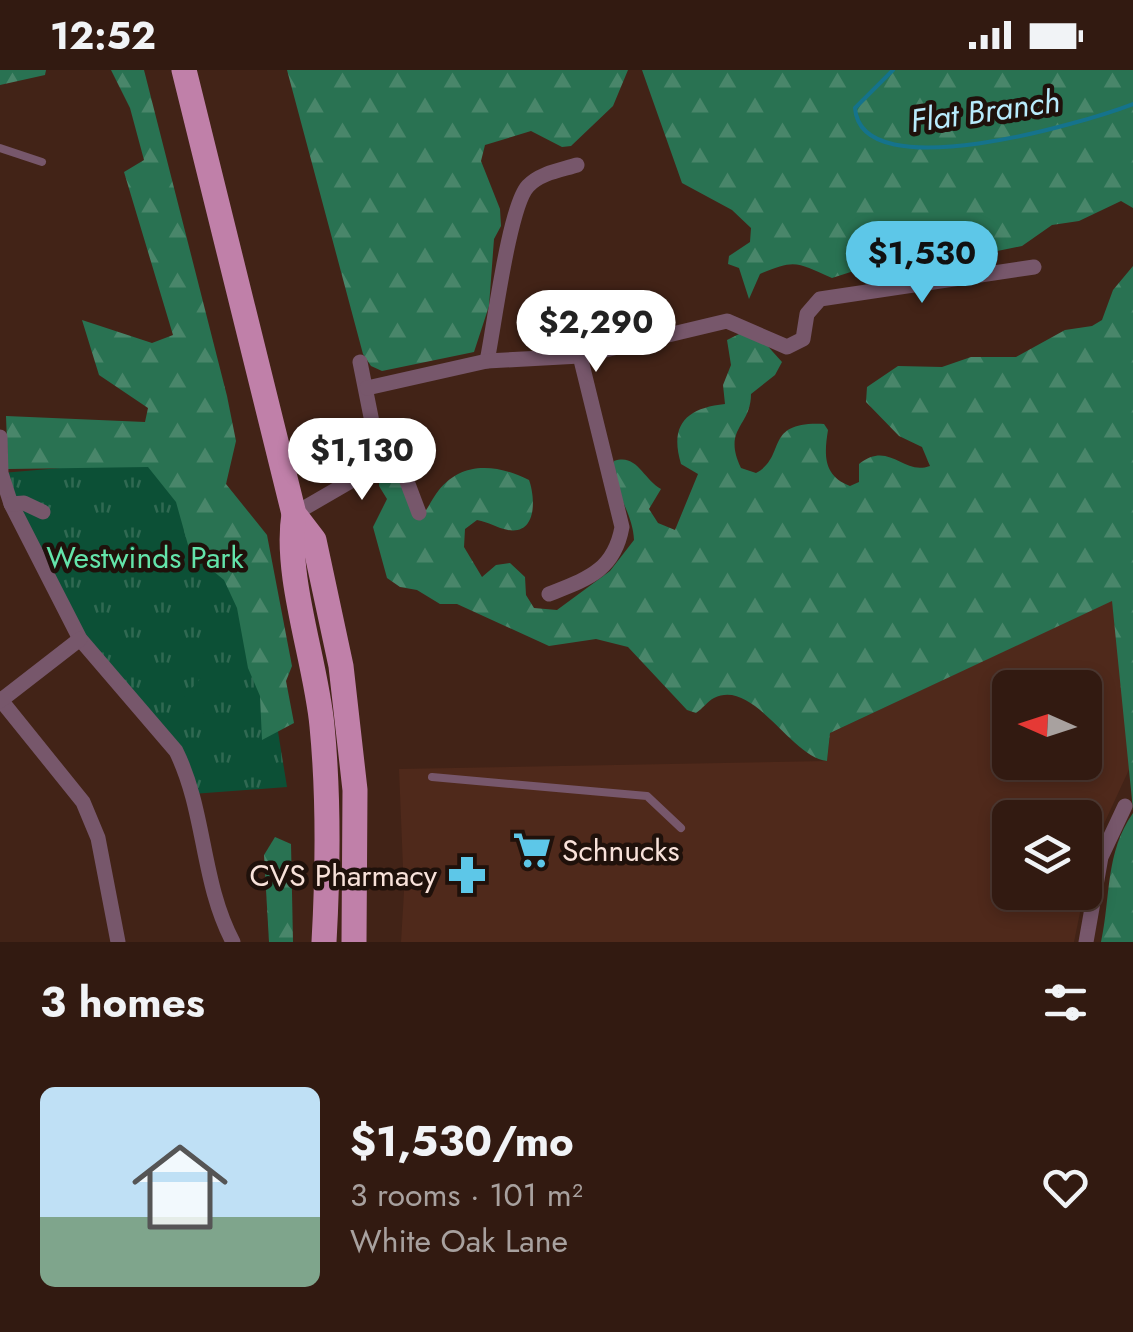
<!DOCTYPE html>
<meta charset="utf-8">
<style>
body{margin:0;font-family:Jost,sans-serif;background:#3d271f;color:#f1f3f6;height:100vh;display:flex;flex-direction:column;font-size:38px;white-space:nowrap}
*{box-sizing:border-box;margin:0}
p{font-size:32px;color:#a8a19f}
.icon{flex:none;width:55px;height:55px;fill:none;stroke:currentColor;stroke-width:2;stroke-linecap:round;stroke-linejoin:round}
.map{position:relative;height:872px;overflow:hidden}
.sheet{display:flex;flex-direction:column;background:#321a11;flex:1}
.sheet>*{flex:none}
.needle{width:65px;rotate:273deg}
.tools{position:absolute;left:992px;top:600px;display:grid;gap:20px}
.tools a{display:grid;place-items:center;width:110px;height:110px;border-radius:15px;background:#321a11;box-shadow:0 5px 15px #0003,0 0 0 2px #4d3831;font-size:50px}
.price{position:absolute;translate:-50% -85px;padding:0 22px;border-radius:35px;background:#fff;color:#222;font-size:32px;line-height:65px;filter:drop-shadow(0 2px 5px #0008)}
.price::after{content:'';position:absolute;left:50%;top:60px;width:30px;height:22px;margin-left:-15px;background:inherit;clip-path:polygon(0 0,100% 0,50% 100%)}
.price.current{background:#5dc7e8;color:#111}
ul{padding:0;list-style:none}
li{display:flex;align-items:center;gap:30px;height:250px;padding:0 40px}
li span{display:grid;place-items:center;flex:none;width:280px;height:200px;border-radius:15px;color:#555}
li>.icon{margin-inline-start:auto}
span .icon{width:120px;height:120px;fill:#fffc;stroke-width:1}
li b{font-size:42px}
h2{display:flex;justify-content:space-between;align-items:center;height:120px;padding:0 40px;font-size:42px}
.status{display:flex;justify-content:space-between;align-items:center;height:70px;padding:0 50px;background:#321a11;direction:ltr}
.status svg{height:28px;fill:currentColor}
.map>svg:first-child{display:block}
.built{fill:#4f291b;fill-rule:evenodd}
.grass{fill:url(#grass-tufts)}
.forest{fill:url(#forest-firs)}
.garden{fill:#0c5036}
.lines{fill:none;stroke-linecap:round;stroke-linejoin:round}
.stream{stroke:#15738c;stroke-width:4}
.service{stroke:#77576b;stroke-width:8}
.minor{stroke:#77576b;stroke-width:15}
.primary{stroke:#c080a9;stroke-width:25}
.labels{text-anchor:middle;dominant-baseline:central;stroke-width:9;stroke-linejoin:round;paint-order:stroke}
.park-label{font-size:30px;fill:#63e4aa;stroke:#1f110b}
.poi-label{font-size:30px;fill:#f8e2da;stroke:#1f110b;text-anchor:start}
.water-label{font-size:32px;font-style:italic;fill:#b8ebfc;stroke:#1f110b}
</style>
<div class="status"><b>12:52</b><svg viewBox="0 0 49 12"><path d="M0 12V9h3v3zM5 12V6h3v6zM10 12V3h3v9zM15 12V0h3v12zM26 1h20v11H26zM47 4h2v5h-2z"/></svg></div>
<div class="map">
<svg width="1133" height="872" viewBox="0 0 1133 872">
<defs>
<pattern id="grass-tufts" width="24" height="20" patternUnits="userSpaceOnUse" patternTransform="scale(2.5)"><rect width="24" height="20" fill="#0c5036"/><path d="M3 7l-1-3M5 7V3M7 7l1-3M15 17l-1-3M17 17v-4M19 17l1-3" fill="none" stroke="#306952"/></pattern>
<pattern id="forest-firs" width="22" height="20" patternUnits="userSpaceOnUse" patternTransform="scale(2.5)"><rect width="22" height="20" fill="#297252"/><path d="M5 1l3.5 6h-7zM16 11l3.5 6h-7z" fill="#49866a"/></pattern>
</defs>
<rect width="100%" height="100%" fill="#422317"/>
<!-- built -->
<path class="built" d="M1112,530L1132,693L1092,780L1085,817V748H1010V822L1084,823L1074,872H401L404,822L399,699L827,691L830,663ZM1010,618H1085V692H1010Z"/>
<!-- grass -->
<polygon class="grass" points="212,385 266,588 287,717 192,724 186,701 80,569 2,403"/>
<!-- forest -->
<g class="forest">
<polygon points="0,0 46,0 45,5 0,15"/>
<polygon points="111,0 144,0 227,326 236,371 226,414 267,465 292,596 286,611 294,653 262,670 260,626 248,598 237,538 224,510 190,482 176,432 148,397 8,399 6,346 145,352 148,338 99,305 82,250 152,273 173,265 124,102 144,90 130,38"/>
<polygon points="287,0 628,0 613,36 571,76 562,77 531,61 485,75 481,91 500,139 501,156 494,169 489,236 474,282 382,301 371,296 363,284"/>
<path d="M642,0H1133V138L1121,131L1079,151L1052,155L1022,176L963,188L860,199L832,208C798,193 796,188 760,204L749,229L739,198L728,194L729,186L750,172L751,158L732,140L682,113Z"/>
<path d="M1133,196V740L1112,531L830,663L827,691C790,687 754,608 714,628C708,631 702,639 696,643L687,640L628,577L596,569L549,576L457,534H440L417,520L400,517L387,508L373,457L387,429L379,416V396L387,393L396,399L417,450C427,442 429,434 436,424C459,391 495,393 529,410C535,426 538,465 508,460C497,458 489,452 477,450L465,459L464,477L482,507L496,495L510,493L525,507L526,525L534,538L557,540L610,501L634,470C633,441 611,420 614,391C637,383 643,409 661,419L649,439L658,453L675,460L698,404L681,394C669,354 687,338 725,334L723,315L731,295L727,270L741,263L764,272L782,292L775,305L751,324C751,357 722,358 741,398L756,403C788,386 762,351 824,354L828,360C824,385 823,406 850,416L859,412V394C890,370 902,406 930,396L922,377L899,366L866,332L867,317L898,296L942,297L971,287H1016L1065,260L1092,256L1102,250L1113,220Z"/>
<path d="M1133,743V872H1101C1111,826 1105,783 1133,743Z"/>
<polygon points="275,767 291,774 293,872 269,872 264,785"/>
</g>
<!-- garden -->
<polygon class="garden" points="201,608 220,625 203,644 184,627"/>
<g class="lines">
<!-- stream -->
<path class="stream" d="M893,0L855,38C861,120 1086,52 1133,34"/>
<!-- service -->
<g class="service">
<polyline points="0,78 42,92"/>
<polyline points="432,707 647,726 681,758"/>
</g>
<!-- minor -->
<g class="minor">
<path d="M487,291C494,258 509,136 528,116C540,103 561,100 577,95"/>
<polyline points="360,292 376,372 397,385 419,443"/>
<polyline points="367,318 487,291 580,286 727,251 787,277 803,269 807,244 820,229 1034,197"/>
<path d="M0,367L1,403L11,434L80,569L176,681C206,742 201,812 233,872"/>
<polyline points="11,434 24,433 43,442"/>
<polyline points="294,444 363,404 376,372"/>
<path d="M549,524C587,509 614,501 622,457L580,286"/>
<polyline points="0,629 83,732 98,768 118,872"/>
<polyline points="0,631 80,569"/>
<polyline points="1086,872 1101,787 1125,736"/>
</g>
<!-- primary -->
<g class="primary">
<polyline points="184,0 294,444 314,470 341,596 355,720 354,872"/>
<path d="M294,444C284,506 316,591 322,656C329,728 328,801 324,872"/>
</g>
</g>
<!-- icons -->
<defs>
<g id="supermarket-bare" transform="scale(3)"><path d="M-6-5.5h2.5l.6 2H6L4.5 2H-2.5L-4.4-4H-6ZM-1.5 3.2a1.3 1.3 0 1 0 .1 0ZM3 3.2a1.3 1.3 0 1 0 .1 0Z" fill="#5dc7e8" stroke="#1f110b" stroke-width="2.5" paint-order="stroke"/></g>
<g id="pharmacy-bare" transform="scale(3)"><path d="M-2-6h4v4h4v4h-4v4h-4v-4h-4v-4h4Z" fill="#5dc7e8" stroke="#1f110b" stroke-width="2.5" paint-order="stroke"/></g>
</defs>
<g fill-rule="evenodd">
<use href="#supermarket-bare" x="532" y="780"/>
<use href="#pharmacy-bare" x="467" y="805"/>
</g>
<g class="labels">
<!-- park labels -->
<g class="park-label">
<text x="145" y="487">Westwinds Park</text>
</g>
<!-- poi labels -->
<g class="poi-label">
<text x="562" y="780">Schnucks</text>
<text x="437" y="805" text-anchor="end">CVS Pharmacy</text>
</g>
<!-- water labels -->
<g class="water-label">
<text transform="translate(985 41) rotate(-8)">Flat Branch</text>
</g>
</g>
</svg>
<div class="tools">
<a><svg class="needle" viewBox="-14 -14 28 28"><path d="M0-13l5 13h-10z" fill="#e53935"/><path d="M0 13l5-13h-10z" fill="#a8a19f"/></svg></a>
<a><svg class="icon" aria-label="layers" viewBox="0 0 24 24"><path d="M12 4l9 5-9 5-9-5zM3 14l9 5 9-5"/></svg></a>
</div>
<b class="price current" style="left:922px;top:236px">$1,530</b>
<b class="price" style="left:596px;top:305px">$2,290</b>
<b class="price" style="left:362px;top:433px">$1,130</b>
</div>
<section class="sheet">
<h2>3 homes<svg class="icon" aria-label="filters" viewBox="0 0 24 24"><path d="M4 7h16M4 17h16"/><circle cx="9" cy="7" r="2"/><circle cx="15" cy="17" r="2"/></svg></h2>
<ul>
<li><span style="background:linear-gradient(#bfe0f5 65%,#7fa58c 0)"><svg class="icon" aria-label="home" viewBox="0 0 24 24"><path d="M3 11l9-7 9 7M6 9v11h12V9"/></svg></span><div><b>$1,530/mo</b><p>3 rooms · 101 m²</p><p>White Oak Lane</p></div><svg class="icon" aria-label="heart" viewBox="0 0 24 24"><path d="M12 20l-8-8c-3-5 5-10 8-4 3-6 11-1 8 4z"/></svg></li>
</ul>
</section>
